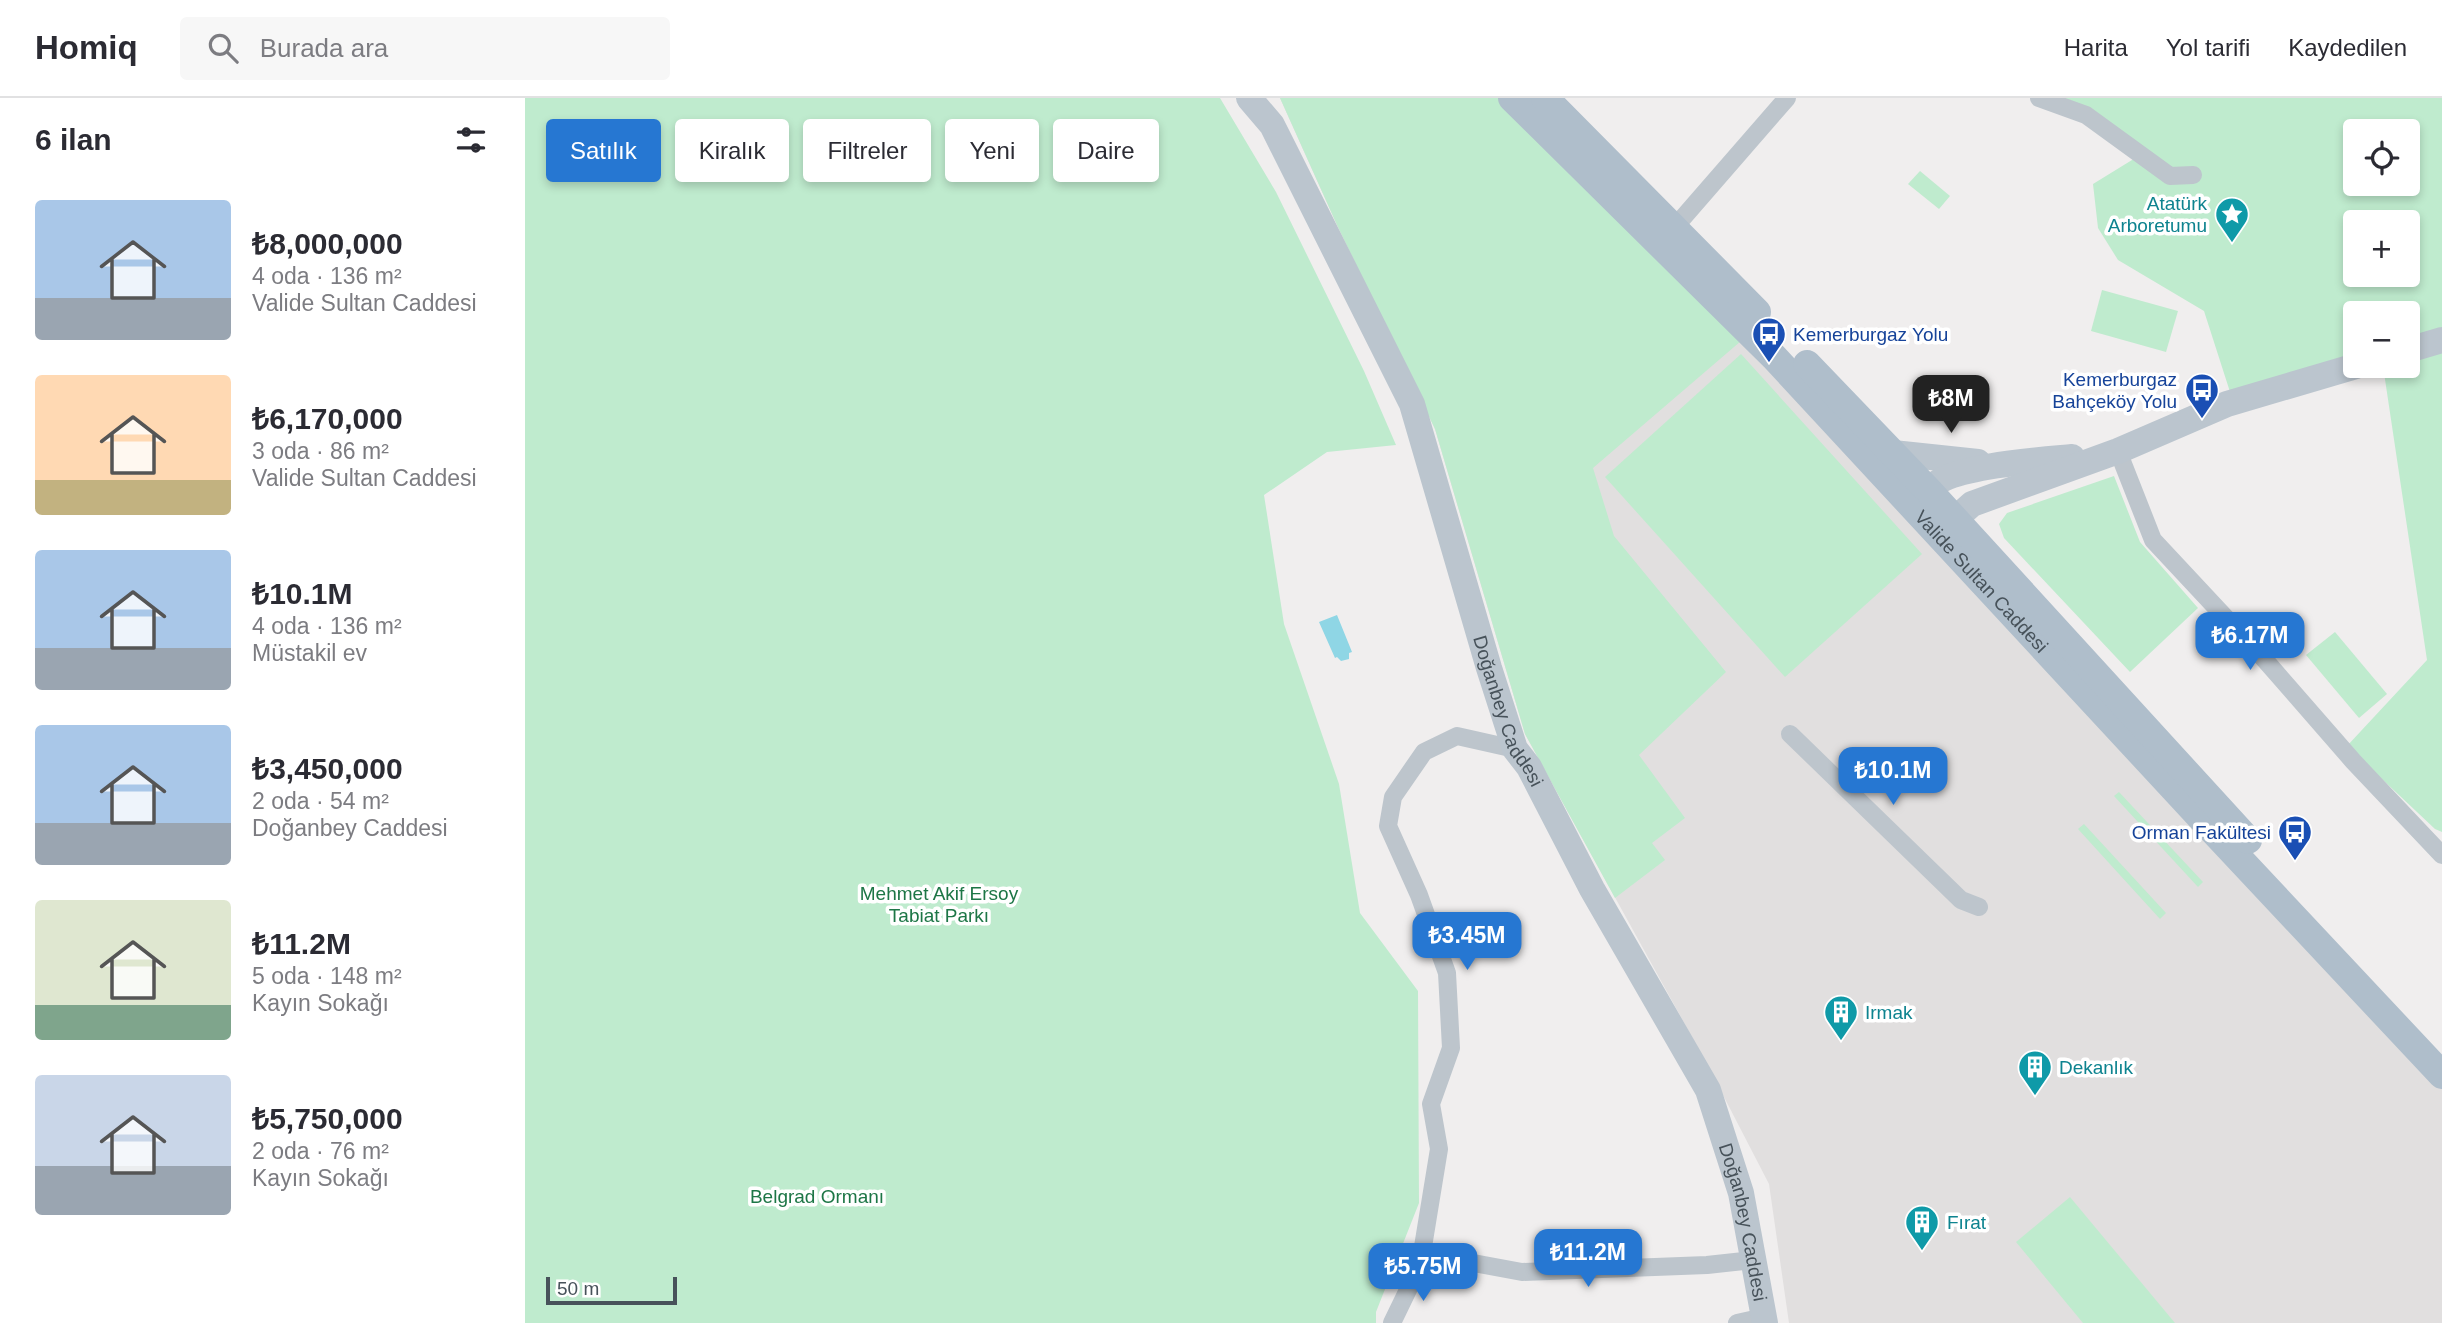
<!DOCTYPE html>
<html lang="tr">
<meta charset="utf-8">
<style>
body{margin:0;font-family:Arial,sans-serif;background:#f7f7f7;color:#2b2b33;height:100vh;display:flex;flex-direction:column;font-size:26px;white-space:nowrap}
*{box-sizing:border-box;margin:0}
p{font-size:23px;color:#7c7c81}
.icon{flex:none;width:38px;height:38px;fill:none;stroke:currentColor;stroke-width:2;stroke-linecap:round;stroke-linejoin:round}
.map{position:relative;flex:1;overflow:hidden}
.side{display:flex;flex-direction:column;background:#fff;width:525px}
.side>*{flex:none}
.hud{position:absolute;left:21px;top:21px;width:665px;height:63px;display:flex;gap:14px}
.controls{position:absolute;left:1818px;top:21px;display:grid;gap:14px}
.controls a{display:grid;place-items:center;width:77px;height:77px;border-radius:7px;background:#fff;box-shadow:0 4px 10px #0003;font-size:35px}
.scale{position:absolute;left:21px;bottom:18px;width:131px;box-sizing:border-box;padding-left:7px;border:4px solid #47525a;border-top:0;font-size:19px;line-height:24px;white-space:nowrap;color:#47525a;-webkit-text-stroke:5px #fff;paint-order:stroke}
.price{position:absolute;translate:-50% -60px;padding:0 16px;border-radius:14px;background:#2677d2;color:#fff;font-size:23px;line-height:46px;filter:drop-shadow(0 2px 4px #0008)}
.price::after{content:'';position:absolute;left:50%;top:42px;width:21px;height:16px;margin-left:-10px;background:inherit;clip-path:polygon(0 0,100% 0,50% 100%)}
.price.active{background:#222;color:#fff}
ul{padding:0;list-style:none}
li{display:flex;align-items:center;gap:21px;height:175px;padding:0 35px}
li span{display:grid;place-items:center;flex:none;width:196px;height:140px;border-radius:7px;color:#555}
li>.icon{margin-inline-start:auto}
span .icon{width:84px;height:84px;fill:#fffc;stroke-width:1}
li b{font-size:30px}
h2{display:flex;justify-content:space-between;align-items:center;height:84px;padding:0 35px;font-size:30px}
.chip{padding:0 24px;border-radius:7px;background:#fff;box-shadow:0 4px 10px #0003;font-size:24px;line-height:63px}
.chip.active{background:#2677d2;color:#fff}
header{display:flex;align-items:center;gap:42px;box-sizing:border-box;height:98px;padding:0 35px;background:#fff;border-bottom:2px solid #e1e1e2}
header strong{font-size:33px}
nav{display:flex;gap:38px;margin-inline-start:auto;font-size:24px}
.search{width:490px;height:63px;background:#f7f7f7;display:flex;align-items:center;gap:18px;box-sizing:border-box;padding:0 24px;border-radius:7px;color:#7c7c81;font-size:26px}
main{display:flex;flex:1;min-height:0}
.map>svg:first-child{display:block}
.education{fill:#e1dfdf}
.green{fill:#bfebce;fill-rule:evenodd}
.water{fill:#8fd6e5}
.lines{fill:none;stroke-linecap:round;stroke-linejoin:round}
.street{stroke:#bdc5cc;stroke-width:18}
.secondary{stroke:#bbc5ce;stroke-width:26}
.primary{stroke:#afbecb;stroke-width:28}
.labels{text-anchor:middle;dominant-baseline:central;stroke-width:7;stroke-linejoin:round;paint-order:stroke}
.culture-label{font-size:19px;fill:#0d838f;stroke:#fff;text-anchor:start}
.transit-label{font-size:19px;fill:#164399;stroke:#fff;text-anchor:end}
.street-label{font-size:19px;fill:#47525a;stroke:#fff}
.park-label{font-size:19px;fill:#1d7646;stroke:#fff}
</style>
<header>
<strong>Homiq</strong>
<div class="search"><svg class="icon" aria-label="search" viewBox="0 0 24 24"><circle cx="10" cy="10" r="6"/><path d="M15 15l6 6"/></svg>Burada ara</div>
<nav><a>Harita</a><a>Yol tarifi</a><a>Kaydedilen</a></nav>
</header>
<main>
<section class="side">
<h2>6 ilan<svg class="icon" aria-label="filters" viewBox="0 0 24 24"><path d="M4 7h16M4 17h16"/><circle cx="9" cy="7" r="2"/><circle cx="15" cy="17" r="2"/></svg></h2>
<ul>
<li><span style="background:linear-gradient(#a9c7e8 70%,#9aa5b1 0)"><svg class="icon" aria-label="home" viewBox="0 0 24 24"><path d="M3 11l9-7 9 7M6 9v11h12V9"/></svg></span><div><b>₺8,000,000</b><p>4 oda · 136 m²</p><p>Valide Sultan Caddesi</p></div></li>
<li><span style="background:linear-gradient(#ffd9b3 75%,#c2b280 0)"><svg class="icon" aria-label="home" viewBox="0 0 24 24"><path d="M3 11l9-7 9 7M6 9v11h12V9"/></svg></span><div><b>₺6,170,000</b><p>3 oda · 86 m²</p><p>Valide Sultan Caddesi</p></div></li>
<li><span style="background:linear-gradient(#a9c7e8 70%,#9aa5b1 0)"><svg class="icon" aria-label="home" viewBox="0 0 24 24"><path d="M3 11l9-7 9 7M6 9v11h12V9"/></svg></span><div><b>₺10.1M</b><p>4 oda · 136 m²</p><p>Müstakil ev</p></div></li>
<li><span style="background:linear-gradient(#a9c7e8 70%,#9aa5b1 0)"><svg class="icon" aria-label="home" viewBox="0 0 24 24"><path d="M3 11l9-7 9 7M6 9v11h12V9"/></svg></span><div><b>₺3,450,000</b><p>2 oda · 54 m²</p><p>Doğanbey Caddesi</p></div></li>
<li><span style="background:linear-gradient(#dfe7d0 75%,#7fa58c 0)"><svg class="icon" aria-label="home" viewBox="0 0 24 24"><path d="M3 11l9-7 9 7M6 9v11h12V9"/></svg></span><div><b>₺11.2M</b><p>5 oda · 148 m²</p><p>Kayın Sokağı</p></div></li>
<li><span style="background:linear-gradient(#c9d6e8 65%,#9aa5b1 0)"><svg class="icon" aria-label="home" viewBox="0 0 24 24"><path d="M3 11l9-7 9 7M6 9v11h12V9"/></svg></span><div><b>₺5,750,000</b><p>2 oda · 76 m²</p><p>Kayın Sokağı</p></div></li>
</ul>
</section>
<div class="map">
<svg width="1917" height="1225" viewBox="0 0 1917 1225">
<rect width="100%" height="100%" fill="#f0eeee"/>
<!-- education -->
<polygon class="education" points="755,0 1132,152 1917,990 1917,1225 1264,1225 1244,1086 1184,970 1000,636 910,331 812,127"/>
<!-- green -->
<g class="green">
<polygon points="0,0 695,0 751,94 839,273 871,347 802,354 739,397 759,526 814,686 835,815 893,893 894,1105 851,1214 851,1225 0,1225"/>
<polygon points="755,0 974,0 1216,243 1068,370 1089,438 1201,574 1114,657 1160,720 1127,745 1140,762 1090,800 1000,636 910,331 812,127"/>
<path d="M1514,0H1917V734L1910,731L1822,648L1902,562L1858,268H1883V215H1830V257L1706,297L1679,213L1593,162L1573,130L1568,86L1620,54ZM1830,33H1883V86H1830ZM1830,124H1883V177H1830Z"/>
<polygon points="1395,73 1425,98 1414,111 1383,86"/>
<polygon points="1577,192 1653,213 1641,254 1566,233"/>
<polygon points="1216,256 1397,456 1260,579 1080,379"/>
<polygon points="1589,378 1615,444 1673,510 1605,574 1479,440 1474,426 1482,415"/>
<polygon points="1810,534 1862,596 1834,620 1781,557"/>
<polygon points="1594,694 1678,784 1673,789 1589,698"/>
<polygon points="1559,726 1641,815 1635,821 1553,731"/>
<polygon points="1545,1099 1650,1225 1558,1225 1491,1144"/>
</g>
<!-- water -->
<polygon class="water" points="812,517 827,554 824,555 824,561 816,563 812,559 810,560 794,524"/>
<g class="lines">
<!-- street -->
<g class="street">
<polyline points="1514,0 1561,17 1645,78 1668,77"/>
<polyline points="1149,130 1262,0"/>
<polyline points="1593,353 1628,442 1740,562 1828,663 1917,757"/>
<polyline points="1265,636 1436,802 1454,809"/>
<polyline points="895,1167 943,1164 997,1174 1182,1167 1228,1162"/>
<polyline points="867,1225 895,1167 914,1051 906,1006 926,950 922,875 894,797 863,728 868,699 899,654 932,638 990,651"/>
<polyline points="1212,1225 1239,1219"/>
</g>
<!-- secondary -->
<g class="secondary">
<path id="s1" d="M724,0L747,27L887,306L964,570L990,651L1004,669L1067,791L1183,992L1216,1095L1240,1225"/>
<polyline points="1883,252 1917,242"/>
<polyline points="1368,355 1453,364"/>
<path d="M1397,413C1400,405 1401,394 1408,388C1427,368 1516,362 1547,359"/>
<polyline points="1429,422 1447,406 1593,353 1702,306 1831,268"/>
</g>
<!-- primary -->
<g class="primary">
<path id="s2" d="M987,0L1249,259L1676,720L1917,977"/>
<polyline points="1020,0 1232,214"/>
<polyline points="1282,266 1404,393 1723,742"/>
</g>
</g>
<!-- icons -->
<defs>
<g id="sight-pin" transform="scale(1.75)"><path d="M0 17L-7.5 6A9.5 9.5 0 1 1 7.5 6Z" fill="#0f9aa8" stroke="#fff"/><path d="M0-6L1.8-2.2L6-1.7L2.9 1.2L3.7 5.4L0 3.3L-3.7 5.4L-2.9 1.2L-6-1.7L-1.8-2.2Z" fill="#fff"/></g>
<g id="bus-pin" transform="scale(1.75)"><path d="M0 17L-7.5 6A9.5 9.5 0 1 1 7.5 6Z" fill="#1a4fb4" stroke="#fff"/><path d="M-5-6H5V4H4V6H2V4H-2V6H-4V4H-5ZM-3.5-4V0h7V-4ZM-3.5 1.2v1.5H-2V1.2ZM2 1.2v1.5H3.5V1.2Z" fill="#fff"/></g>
<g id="building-pin" transform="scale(1.75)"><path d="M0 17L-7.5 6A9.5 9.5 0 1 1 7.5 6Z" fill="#0f9aa8" stroke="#fff"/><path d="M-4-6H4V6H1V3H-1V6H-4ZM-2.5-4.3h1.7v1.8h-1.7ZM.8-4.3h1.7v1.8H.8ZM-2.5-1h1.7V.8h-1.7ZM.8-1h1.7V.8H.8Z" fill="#fff"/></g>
</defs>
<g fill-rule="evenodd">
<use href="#sight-pin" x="1707" y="116"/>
<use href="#bus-pin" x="1244" y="236"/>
<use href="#bus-pin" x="1677" y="292"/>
<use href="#bus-pin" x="1770" y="734"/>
<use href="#building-pin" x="1316" y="914"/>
<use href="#building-pin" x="1510" y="969"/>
<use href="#building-pin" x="1397" y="1124"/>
</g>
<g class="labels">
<!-- culture labels -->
<g class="culture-label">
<text x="1682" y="105" text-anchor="end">Atatürk<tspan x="1682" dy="22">Arboretumu</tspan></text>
<text x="1340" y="914">Irmak</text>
<text x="1534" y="969">Dekanlık</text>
<text x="1422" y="1124">Fırat</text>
</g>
<!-- transit labels -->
<g class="transit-label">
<text x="1268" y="236" text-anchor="start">Kemerburgaz Yolu</text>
<text x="1652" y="281">Kemerburgaz<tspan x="1652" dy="22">Bahçeköy Yolu</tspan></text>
<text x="1746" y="734">Orman Fakültesi</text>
</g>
<!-- street labels -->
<g class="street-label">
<text stroke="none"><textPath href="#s2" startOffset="674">Valide Sultan Caddesi</textPath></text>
<text stroke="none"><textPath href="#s1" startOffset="670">Doğanbey Caddesi</textPath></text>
<text stroke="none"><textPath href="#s1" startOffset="1237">Doğanbey Caddesi</textPath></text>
</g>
<!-- park labels -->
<g class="park-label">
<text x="414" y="795">Mehmet Akif Ersoy<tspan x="414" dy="22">Tabiat Parkı</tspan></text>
<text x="292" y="1098">Belgrad Ormanı</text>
</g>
</g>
</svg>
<div class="controls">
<a><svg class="icon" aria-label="locate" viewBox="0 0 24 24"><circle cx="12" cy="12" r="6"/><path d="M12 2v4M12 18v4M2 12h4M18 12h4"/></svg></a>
<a>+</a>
<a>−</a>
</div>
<div class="scale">50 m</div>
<b class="price active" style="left:1426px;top:337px">₺8M</b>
<b class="price" style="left:1725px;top:574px">₺6.17M</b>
<b class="price" style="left:1368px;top:709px">₺10.1M</b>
<b class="price" style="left:942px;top:874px">₺3.45M</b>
<b class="price" style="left:1063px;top:1191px">₺11.2M</b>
<b class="price" style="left:898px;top:1205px">₺5.75M</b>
<div class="hud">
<a class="chip active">Satılık</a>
<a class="chip">Kiralık</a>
<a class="chip">Filtreler</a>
<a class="chip">Yeni</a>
<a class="chip">Daire</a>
</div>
</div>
</main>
